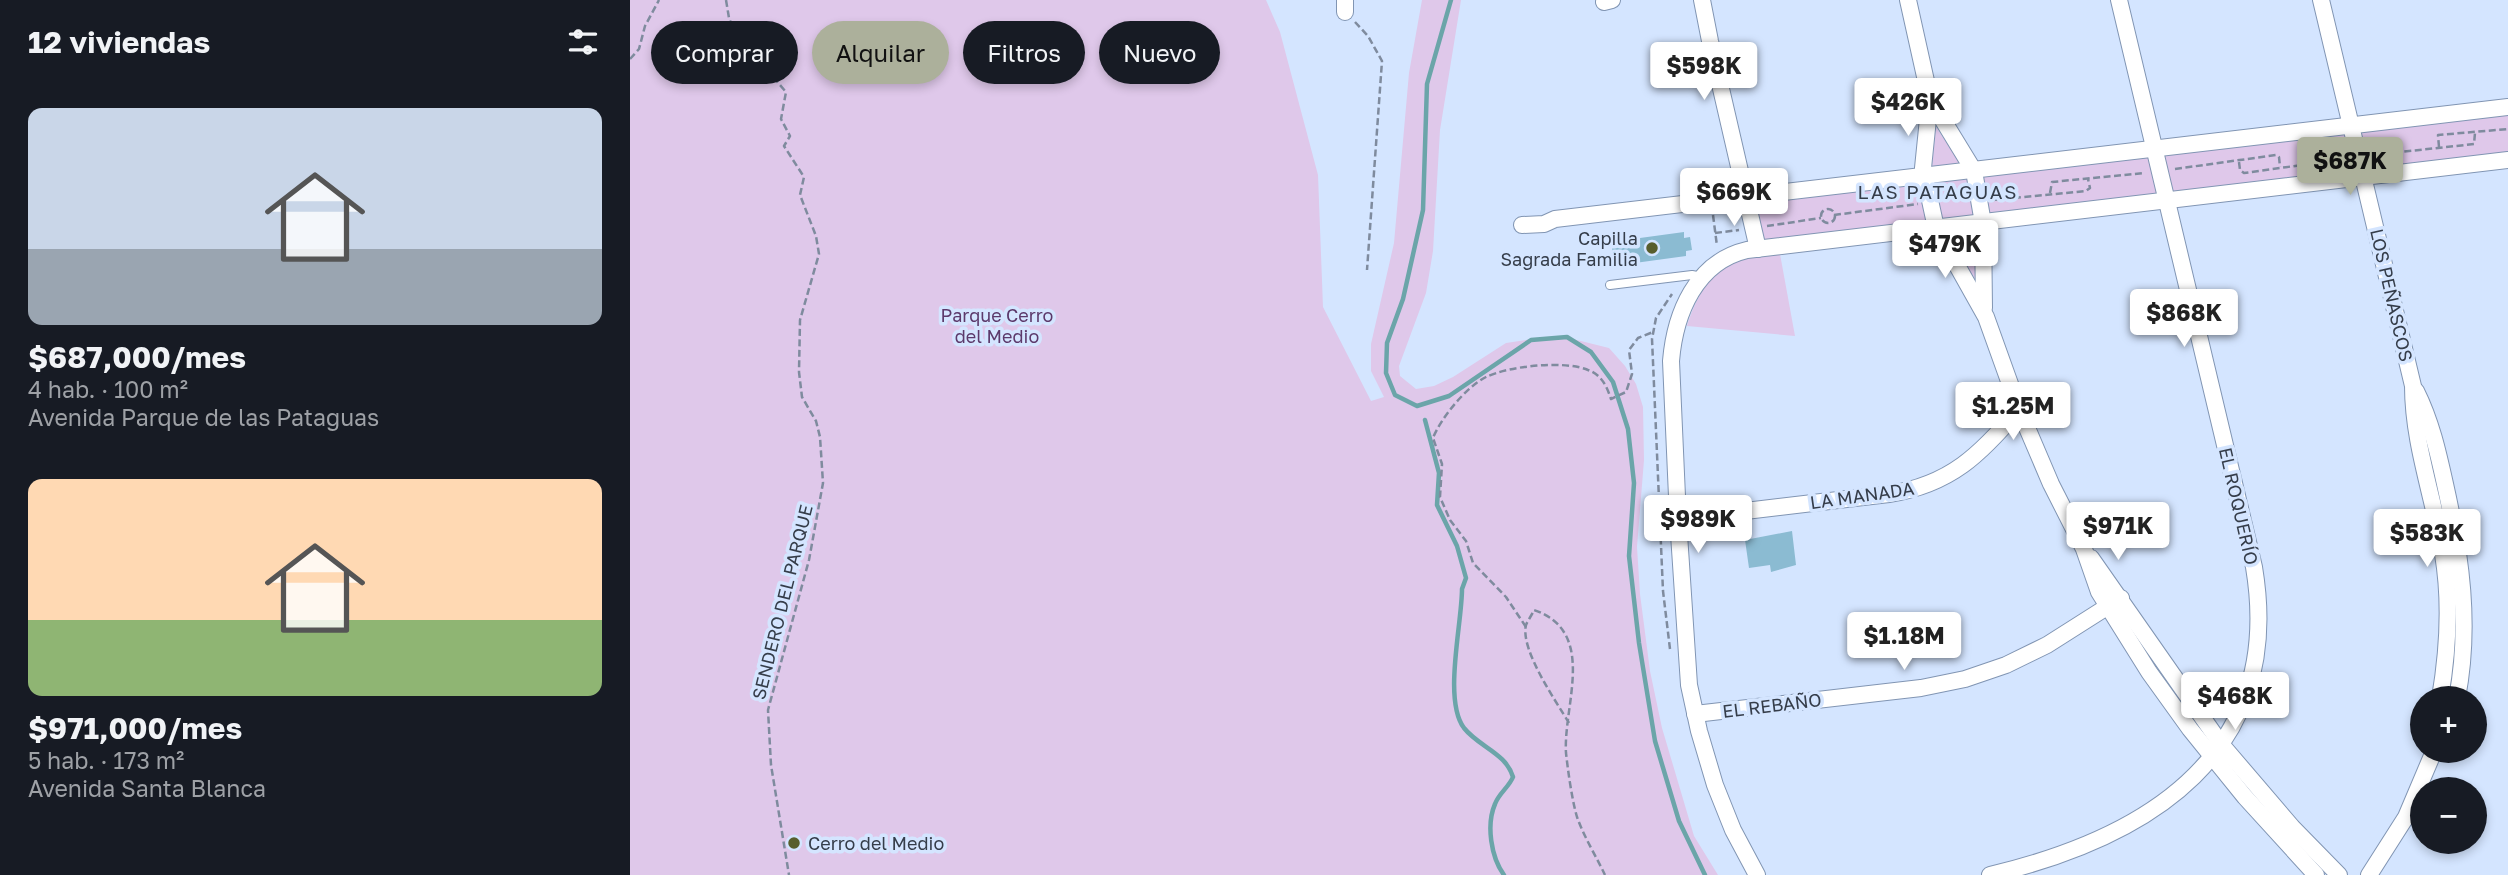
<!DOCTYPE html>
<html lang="es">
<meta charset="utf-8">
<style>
body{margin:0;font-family:"Golos Text",sans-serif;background:#20242c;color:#f1f3f6;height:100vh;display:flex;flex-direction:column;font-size:26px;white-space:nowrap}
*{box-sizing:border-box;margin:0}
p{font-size:23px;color:#9ea1a6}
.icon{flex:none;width:38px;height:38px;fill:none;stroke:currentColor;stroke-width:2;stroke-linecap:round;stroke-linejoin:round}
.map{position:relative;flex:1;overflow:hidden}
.side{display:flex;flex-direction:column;background:#171b24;width:630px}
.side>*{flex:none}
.hud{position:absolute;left:21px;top:21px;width:665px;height:63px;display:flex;gap:14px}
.controls{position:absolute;left:1780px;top:686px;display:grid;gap:14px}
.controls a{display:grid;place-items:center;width:77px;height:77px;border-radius:50%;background:#171b24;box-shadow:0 4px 10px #0003;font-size:35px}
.price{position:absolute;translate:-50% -60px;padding:0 16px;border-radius:7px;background:#fff;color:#222;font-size:23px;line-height:46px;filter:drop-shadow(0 2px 4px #0008)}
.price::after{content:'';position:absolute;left:50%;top:42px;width:21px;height:16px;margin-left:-10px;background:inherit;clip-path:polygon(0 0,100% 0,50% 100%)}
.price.current{background:#acb09b;color:#111}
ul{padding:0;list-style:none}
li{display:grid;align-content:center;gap:14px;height:371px;padding:0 28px}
li span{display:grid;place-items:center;height:217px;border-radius:14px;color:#555}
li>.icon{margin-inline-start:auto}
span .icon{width:126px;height:126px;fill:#fffc;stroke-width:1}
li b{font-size:30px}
h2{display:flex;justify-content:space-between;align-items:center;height:84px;padding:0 28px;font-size:30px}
.tag{padding:0 24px;border-radius:32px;background:#171b24;box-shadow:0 4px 10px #0003;font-size:24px;line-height:63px}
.tag.current{background:#acb09b;color:#111}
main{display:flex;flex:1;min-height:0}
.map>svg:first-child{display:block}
.green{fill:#dfc8ea}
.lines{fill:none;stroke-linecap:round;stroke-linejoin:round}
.stream{stroke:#6ba5a9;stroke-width:4.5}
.building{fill:#8bbbd2}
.lane-casing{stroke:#8195b3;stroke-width:10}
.street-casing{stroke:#8195b3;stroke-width:18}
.path{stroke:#7f8b9e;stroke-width:2.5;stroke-dasharray:7 3.5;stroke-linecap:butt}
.lane{stroke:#fff;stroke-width:8}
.street{stroke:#fff;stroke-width:16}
.poi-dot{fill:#585e2c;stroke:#d4e5ff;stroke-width:2.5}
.labels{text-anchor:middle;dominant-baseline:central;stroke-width:7;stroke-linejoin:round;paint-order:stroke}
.poi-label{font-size:18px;fill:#353d4a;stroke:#d4e5ff;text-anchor:end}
.street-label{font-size:18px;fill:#353d4a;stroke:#d4e5ff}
.park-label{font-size:18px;fill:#5c396b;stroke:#d4e5ff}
.neighbourhood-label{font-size:19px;letter-spacing:2px;fill:#353d4a;stroke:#d4e5ff}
</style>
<main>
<section class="side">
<h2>12 viviendas<svg class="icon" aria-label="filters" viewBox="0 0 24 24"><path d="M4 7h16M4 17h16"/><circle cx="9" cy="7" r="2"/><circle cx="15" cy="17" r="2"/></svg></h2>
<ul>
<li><span style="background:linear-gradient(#c9d6e8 65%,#9aa5b1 0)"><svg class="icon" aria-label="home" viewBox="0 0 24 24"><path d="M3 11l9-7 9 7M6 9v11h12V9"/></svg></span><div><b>$687,000/mes</b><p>4 hab. · 100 m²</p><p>Avenida Parque de las Pataguas</p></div></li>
<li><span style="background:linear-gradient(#ffd9b3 65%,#8fb573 0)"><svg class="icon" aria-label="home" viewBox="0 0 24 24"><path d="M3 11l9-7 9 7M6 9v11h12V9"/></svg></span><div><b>$971,000/mes</b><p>5 hab. · 173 m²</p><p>Avenida Santa Blanca</p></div></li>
</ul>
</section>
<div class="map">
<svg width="1878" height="875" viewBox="0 0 1878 875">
<rect width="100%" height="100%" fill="#d4e5ff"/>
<!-- green -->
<g class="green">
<polygon points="0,0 636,0 650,32 688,175 693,307 741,401 754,397 741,371 741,344 764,243 779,73 792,0 831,0 810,130 803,251 796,293 769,366 770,376 786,389 804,386 823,377 876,343 908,338 939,338 979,348 995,366 1006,384 1013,407 1014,460 1007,547 1010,594 1020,671 1032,728 1064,836 1088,875 0,875"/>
<polygon points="1878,115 1878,152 1135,242 1126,203"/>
<polygon points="1306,127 1331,164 1302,167"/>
<polygon points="1348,231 1346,280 1316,234"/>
<path d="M1150,254L1165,336L1057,326C1065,300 1079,272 1106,261C1118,255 1137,256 1150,254Z"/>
</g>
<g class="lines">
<!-- stream -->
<g class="stream">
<polyline points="821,0 797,84 793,210 773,299 757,343 756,373 765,395 787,406 819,396 901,340 937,337 961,352 983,382 998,429 1004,483 999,556 1009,643 1025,741 1049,821 1075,875"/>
<path d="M795,420L809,473L807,505L827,546L836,578L832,589C832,624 813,700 834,728C849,747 876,753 883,777C879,787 869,793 865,804C856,825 861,857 874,875"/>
</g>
</g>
<!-- building -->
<g class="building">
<polygon points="1054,232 1054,238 1060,237 1062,250 1056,251 1056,256 990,265 983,260 982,246 988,241"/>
<polygon points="1162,531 1166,565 1141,572 1140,565 1119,568 1115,540"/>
</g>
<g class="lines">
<!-- lane casing -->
<g class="lane-casing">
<polyline id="lane" points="980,285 1062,275 1072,277"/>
</g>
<!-- street casing -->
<g class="street-casing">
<g id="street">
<polyline points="1072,0 1080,41 1128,249"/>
<polyline points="1278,0 1300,99 1344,171 1353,223 1354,308"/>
<path d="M1691,0L1783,386C1783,444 1804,498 1813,554C1821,602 1818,651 1810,698"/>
<polyline points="974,2 982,0"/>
<polyline points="715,12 715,0"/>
<polyline points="1300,99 1293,168 1306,228 1356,317 1389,409 1421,484 1454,549 1469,592 1519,672 1560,729 1615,797 1686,875"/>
<polyline points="892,225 914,224 925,219 1878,107"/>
<path d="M1786,391C1801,421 1808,452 1815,484C1831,555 1841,626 1827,698"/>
<path d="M1048,519L1259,494C1320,485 1351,454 1389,409"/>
<polyline points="1461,558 1591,744 1662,827 1709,875"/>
<polyline points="1065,714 1291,688 1335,679 1376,665 1417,645 1491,598"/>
<path d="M1127,875L1103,830L1085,785L1069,731L1059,685L1048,519L1041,361C1045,313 1066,262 1117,250L1878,160"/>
<path d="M1360,875C1520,837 1655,753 1624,567L1489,0"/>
<polyline points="1739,875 1776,817 1804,751"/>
</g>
</g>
<!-- path -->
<g class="path">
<polyline points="96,0 99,18 106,36 124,65 143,77 156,92 151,119 160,136 154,146 174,177 170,195 186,236 189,254 170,320 169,372 172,397 186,421 190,437 193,483 179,560 138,710 141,765 159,875"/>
<polyline points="725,22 738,36 752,61 737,270"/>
<polyline points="0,59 9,49 15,26 29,0"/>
<polyline points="1809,147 1808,135 1878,129"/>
<polyline points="1743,155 1844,144 1845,133"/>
<polyline points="1609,162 1610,170 1614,173 1715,159"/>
<polyline points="1545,169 1646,155 1649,157 1650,167"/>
<polyline points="1420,193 1422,182 1514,173"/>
<polyline points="1363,200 1456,191 1460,188 1458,179"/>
<circle cx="1198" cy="216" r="7"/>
<polyline points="1083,215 1087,246"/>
<polyline points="1204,215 1288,204"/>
<polyline points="1137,226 1191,218"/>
<polyline points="1085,233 1109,230"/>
<path d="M896,627L876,597L843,563L836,541L820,520L810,497L812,464L803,438C811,418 836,387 856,377C879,366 934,360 958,370C972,375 977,387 981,399L996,392L1002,374L999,350L1008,338L1023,332"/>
<polyline points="1040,649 1033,591 1022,339 1026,318 1042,294"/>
<path d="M939,723C926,701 890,650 896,625C898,620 902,615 904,610C968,632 933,705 936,753C938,771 942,800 947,817C954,837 966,856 975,875"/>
</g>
<!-- lane -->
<use href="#lane" class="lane"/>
<!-- street -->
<use href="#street" class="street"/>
</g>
<!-- markers -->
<g class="poi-dot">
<circle cx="1022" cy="248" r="7"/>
<circle cx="164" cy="843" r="7"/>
</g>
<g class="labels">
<!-- poi labels -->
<g class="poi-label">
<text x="1008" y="238">Capilla<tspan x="1008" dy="21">Sagrada Familia</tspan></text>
<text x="178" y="843" text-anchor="start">Cerro del Medio</text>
</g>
<!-- street labels -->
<g class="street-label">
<text transform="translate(1762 295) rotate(77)">LOS PEÑASCOS</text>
<text transform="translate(1232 495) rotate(-8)">LA MANADA</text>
<text transform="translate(1609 506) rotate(77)">EL ROQUERÍO</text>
<text transform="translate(152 602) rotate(-76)">SENDERO DEL PARQUE</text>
<text transform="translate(1142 705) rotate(-7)">EL REBAÑO</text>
</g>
<!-- park labels -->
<g class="park-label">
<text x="367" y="315">Parque Cerro<tspan x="367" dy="21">del Medio</tspan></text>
</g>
<!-- neighbourhood labels -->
<g class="neighbourhood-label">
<text x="1308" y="191">LAS PATAGUAS</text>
</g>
</g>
</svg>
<div class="controls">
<a>+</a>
<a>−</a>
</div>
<b class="price" style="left:1074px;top:102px">$598K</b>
<b class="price" style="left:1278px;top:138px">$426K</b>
<b class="price current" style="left:1720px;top:197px">$687K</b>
<b class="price" style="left:1104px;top:228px">$669K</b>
<b class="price" style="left:1315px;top:280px">$479K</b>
<b class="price" style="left:1554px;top:349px">$868K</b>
<b class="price" style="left:1383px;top:442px">$1.25M</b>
<b class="price" style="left:1068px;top:555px">$989K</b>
<b class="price" style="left:1488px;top:562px">$971K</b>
<b class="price" style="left:1797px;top:569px">$583K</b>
<b class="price" style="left:1274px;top:672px">$1.18M</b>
<b class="price" style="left:1605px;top:732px">$468K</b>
<div class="hud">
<a class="tag">Comprar</a>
<a class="tag current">Alquilar</a>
<a class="tag">Filtros</a>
<a class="tag">Nuevo</a>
</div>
</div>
</main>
